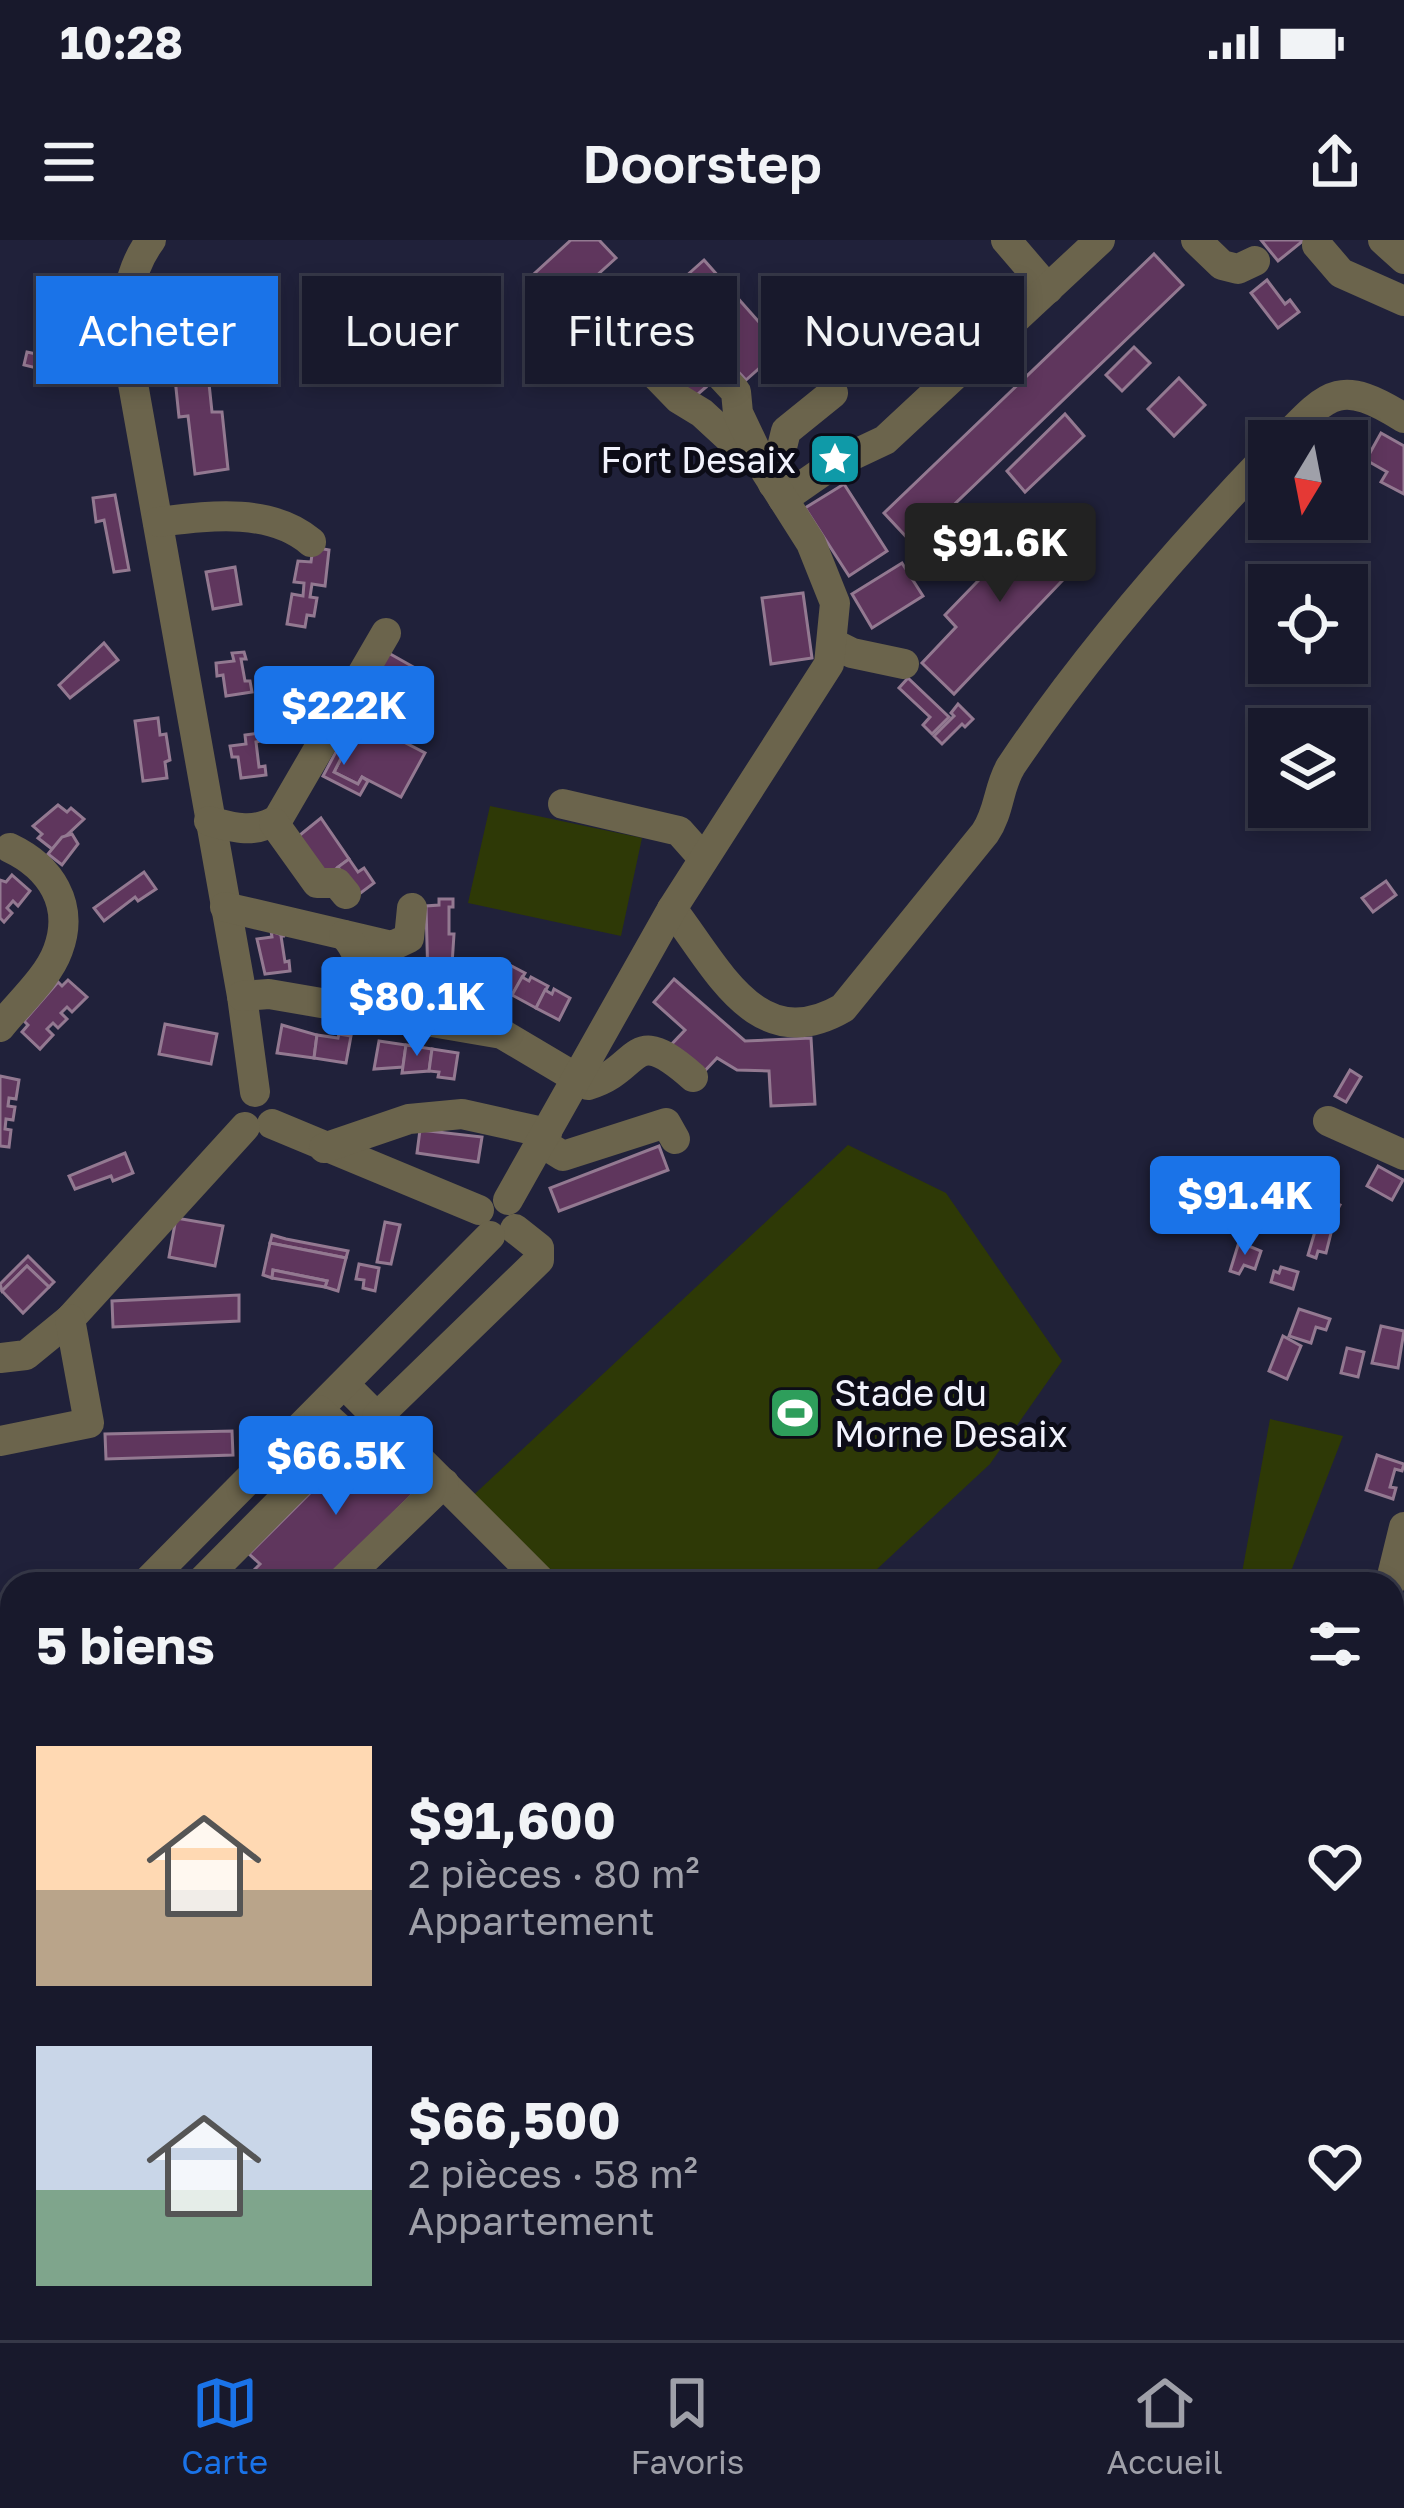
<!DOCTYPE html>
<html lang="fr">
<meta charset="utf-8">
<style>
body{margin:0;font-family:"Golos Text",sans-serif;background:#212234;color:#f1f3f6;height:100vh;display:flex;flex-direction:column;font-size:45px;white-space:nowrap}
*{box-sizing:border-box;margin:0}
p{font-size:39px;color:#9fa0a9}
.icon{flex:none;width:66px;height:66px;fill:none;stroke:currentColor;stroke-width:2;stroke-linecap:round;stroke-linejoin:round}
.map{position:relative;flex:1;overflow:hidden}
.panel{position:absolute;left:0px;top:1332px;width:1404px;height:768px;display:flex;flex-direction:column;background:#18192c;border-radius:36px 36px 0 0;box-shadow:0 6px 18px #0003,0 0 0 3px #363848}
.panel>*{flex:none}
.banner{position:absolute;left:36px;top:36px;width:1332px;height:108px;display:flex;gap:24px}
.needle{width:78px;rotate:190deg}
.tools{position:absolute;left:1248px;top:180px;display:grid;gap:24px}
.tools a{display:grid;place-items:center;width:120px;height:120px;border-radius:0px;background:#18192c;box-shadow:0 6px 18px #0003,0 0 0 3px #363848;font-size:60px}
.price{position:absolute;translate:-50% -102px;padding:0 27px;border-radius:12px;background:#1a73e8;color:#fff;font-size:39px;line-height:78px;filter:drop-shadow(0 3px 6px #0008)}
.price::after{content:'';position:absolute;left:50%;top:72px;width:36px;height:27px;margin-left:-18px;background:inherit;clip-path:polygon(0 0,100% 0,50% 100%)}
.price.current{background:#222;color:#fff}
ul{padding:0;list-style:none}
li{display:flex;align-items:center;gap:36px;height:300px;padding:0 36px}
li span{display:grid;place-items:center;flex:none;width:336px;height:240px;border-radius:0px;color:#555}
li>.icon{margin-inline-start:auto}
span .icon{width:144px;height:144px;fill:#fffc;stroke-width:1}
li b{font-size:51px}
h2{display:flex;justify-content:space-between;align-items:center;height:144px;padding:0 36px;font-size:51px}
.chip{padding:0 42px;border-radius:0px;background:#18192c;box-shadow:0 6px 18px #0003,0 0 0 3px #363848;font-size:42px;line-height:108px}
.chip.current{background:#1a73e8;color:#fff}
.status{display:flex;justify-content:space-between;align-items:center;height:84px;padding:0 60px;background:#18192c;direction:ltr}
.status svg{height:33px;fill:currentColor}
header{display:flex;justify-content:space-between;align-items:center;height:156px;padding:0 36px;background:#18192c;font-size:54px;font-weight:600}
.menu{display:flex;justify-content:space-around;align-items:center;height:168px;border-top:3px solid #363848;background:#18192c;font-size:33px;color:#9fa0a9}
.menu a{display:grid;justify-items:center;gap:6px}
.menu .current{color:#1a73e8}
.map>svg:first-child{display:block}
.green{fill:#2e3906}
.building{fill:#5f365d;stroke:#937991;stroke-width:3}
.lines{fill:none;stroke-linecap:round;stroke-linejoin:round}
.minor{stroke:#6b644c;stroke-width:30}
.labels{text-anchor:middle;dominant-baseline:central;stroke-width:10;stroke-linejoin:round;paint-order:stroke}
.poi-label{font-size:36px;fill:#f1f2fc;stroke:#0c0c17;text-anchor:end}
</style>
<div class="status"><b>10:28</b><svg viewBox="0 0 49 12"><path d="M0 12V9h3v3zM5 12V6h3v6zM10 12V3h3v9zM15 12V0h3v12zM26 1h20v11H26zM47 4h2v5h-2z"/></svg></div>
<header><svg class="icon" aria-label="menu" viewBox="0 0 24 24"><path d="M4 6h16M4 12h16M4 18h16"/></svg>Doorstep<svg class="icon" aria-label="share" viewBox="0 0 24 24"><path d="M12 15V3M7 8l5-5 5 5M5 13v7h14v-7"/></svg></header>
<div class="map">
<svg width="1404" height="2100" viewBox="0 0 1404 2100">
<rect width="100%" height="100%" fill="#20213a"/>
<!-- green -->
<g class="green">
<polygon points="490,566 642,598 621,696 468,663"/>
<polygon points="848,905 946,953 1062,1121 990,1224 861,1344 544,1344 464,1264"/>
<polygon points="1270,1179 1343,1196 1286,1344 1240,1344"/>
</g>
<!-- building -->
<g class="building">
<polygon points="571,0 599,0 616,18 553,75 524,43"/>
<polygon points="1261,0 1304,0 1278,21"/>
<polygon points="1154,14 1183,45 913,304 884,273"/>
<polygon points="704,20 782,108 746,140 666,54"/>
<polygon points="1267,40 1285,64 1290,60 1299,72 1278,88 1251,53"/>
<polygon points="44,57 78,66 67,106 72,107 70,115 59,112 53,132 24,125 27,112 41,115 46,95 41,93 46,76 39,74"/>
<polygon points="650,84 706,147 690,161 634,98"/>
<polygon points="1134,107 1150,123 1122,151 1106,135"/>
<polygon points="206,115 212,172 222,172 228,229 195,234 188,176 179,177 173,119"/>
<polygon points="1179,138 1205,165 1174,196 1148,169"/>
<polygon points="1065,174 1084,196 1025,252 1007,231"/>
<polygon points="1381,193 1404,206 1404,254 1381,242 1387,232 1366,220"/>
<polygon points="844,244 887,311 849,336 805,268"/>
<polygon points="115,255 129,330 114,332 104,280 96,282 93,258"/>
<polygon points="1036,281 1080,322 954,454 922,423 956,387 945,375"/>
<polygon points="313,307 329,310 325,346 312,344 310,357 317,358 314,376 307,375 305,387 287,384 292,354 303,356 304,343 294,342 298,321 311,322"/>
<polygon points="902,323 923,356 872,388 852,354"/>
<polygon points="235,327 241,364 213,369 206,332"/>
<polygon points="803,353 812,418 771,424 762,358"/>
<polygon points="104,403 118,420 70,458 59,445"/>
<polygon points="385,411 417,429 396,469 364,451"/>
<polygon points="244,412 246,419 241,419 245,441 250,441 252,452 226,456 223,435 217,436 216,423 234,421 232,413"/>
<polygon points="908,438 949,477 932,494 923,485 930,477 899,448"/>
<polygon points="958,464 973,479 965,487 962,484 942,504 934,496 954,476 951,473"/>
<polygon points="158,478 160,495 166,494 170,520 165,522 167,538 143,541 135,481"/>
<polygon points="371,485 425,513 401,557 362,537 358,544 334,532 349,503 354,505 362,489"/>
<polygon points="259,493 260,501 256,502 259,527 265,526 266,535 241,538 238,517 232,517 230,506 246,504 245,495"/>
<polygon points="346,493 357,499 354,505 349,503 334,532 358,544 362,537 368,541 360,555 323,536"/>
<polygon points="58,565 67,572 71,568 84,579 52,609 38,598 42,594 33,586"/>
<polygon points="321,578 349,619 324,638 295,599"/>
<polygon points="72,594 78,604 62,625 48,614 62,597"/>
<polygon points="349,619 358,632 364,628 374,643 358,655 338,627"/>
<polygon points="144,632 156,649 138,661 135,657 104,681 94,668"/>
<polygon points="12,635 30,651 18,666 13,661 7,668 12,673 4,682 0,678 0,640 6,642"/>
<polygon points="1386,641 1396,655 1373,672 1362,658"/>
<polygon points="439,659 453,659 453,667 449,667 449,694 454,694 451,740 428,741 426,666 439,665"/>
<polygon points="271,691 285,696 281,696 285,722 289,721 290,731 265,734 257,699 272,697"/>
<polygon points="502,721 525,733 512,755 489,743"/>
<polygon points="522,737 529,741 531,737 548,746 536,768 512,755"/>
<polygon points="674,739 745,801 811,798 815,864 771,866 769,831 737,830 717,818 701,835 669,807 685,790 654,762"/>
<polygon points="68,740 87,757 72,772 67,767 61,773 67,779 58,788 53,783 47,789 53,795 40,809 22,792 28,785 24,781 58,742 62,746"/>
<polygon points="554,749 570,758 559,780 536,768 545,750 552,754"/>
<polygon points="165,784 217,794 211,824 159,814"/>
<polygon points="282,785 317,795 314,818 277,813"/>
<polygon points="339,794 351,796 346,823 314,818 317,795 338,798"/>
<polygon points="379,801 406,805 403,827 374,829"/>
<polygon points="406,805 432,809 429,831 402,833"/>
<polygon points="432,809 458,813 454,839 438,837 439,832 429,831"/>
<polygon points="1350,830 1361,837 1346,862 1335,856"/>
<polygon points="0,836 19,840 16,859 9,858 8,866 15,867 13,880 6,879 5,889 11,890 9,907 0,906"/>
<polygon points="420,890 482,897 478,922 417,913"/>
<polygon points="659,906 668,930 559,971 550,948"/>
<polygon points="125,913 133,933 113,941 111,936 75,949 69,936"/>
<polygon points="1378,926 1403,940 1392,960 1367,946"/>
<polygon points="1310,950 1340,965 1331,982 1308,971 1304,979 1296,976"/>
<polygon points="176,978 223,986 215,1026 169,1017"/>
<polygon points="385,982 400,985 391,1024 377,1022"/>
<polygon points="1316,988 1331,993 1326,1013 1318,1011 1316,1018 1308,1015"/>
<polygon points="272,995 286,999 348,1011 346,1018 270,1003"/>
<polygon points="1239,1002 1261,1011 1255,1029 1244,1025 1239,1034 1230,1031"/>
<polygon points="270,1003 346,1018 338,1051 325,1047 327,1041 273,1030 272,1038 263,1035"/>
<polygon points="28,1016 54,1042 49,1047 27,1026 2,1051 0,1044"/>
<polygon points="359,1024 379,1028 375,1051 363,1048 364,1040 356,1039"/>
<polygon points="27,1026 49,1047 23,1073 2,1051"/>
<polygon points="1281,1027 1298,1032 1293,1049 1271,1042 1274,1031 1279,1033"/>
<polygon points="273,1030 327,1041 325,1047 272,1038"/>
<polygon points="239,1055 239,1081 113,1087 112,1061"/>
<polygon points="1299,1069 1330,1079 1326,1090 1316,1087 1311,1103 1289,1096"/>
<polygon points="1381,1086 1404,1091 1398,1128 1372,1123"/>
<polygon points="1283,1096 1301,1106 1287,1139 1269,1131"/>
<polygon points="1347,1108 1364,1112 1358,1137 1341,1133"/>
<polygon points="232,1191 233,1215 106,1219 105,1194"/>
<polygon points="369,1194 422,1245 323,1344 256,1344 263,1337 255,1329 260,1324 249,1314"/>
<polygon points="1377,1215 1404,1224 1402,1231 1395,1229 1390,1247 1396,1248 1393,1259 1366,1250"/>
<polygon points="12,1850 12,1895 0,1896 0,1851"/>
<polygon points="12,1961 12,2007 0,2008 0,1962"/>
<polygon points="12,2073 12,2088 92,2088 93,2100 0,2100 0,2074"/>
<polygon points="240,2088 383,2088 384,2098 242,2100"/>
<polygon points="1185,2088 1242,2088 1277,2094 1276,2100 1205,2100 1207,2089 1187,2091"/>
</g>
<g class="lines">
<!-- minor -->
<g class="minor">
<path d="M151,0C127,32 124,71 127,110L242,756L255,852"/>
<polyline points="1006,0 1048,49"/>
<polyline points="1196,0 1222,25 1238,29 1255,21"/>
<polyline points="1383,0 1404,19"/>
<polyline points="1317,5 1341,33 1404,61"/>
<polyline points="616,94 679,159 702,173 753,220"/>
<path d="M1282,201C1329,152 1340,138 1404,178"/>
<polyline points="773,244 786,191 833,153"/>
<polyline points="783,259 832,225 885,200 1100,0"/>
<path d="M158,282C208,276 270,267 311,302"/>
<polyline points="834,404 852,413 904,424"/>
<polyline points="563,564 679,591 703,618"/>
<path d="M209,581C234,588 255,594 278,579L386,393"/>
<polyline points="274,583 317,643 337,643 346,654"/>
<polyline points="225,667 392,706 409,698 412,668"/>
<path d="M672,669C717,727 757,818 843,768L985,593C1000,571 998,547 1011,526C1086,414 1176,311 1269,214"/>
<path d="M344,695C362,711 358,737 382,747"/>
<path d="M242,756L269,754L502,794L588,845C643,829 629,781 693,837"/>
<path d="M0,787C18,764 48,738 58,710C75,664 50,627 10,608"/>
<polyline points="1328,881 1404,915"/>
<polyline points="272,884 479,970"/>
<polyline points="542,903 563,916 666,883 675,899"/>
<polyline points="324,908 409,879 462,874 547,893"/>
<polyline points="508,960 672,669 829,424 835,363 811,303 766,232 738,173 736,152 676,87"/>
<polyline points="0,1118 26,1115 70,1079 245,887"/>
<polyline points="344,1144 544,1344"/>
<polyline points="377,1177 539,1020 539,1008 515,989"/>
<polyline points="0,1201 89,1183 70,1079"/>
<polyline points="145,1344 490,996"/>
<polyline points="199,1344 340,1202 340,1189 319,1170"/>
<polyline points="339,1344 444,1243"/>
<polyline points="1390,1344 1404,1287"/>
<polyline points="0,1496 12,1482"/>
<polyline points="0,1530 0,1543"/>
<polyline points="0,1715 12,1705"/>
<polyline points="0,1737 12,1733"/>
<polyline points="1392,1748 1404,1726"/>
<polyline points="0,1834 12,1833"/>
<polyline points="0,1939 12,1937"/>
<polyline points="1392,2004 1404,2010"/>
<polyline points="0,2032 12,2031"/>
<polyline points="102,2088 103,2100"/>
<polyline points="218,2088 220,2100"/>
<polyline points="1169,2088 1176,2100"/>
<polyline points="408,2100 409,2088"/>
<polyline points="719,2100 723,2088"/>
<polyline points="1093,2100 1099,2088"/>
<polyline points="1323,2100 1327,2088"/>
</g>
</g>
<!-- icons -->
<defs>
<g id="sight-square" transform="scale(2.7)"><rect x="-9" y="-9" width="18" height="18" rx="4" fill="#0f9aa8" stroke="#0c0c17"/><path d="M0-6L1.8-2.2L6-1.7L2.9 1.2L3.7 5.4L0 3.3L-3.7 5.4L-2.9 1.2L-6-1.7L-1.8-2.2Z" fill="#fff"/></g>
<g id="stadium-square" transform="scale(2.7)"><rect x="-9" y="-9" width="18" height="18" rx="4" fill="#2e9e5b" stroke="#0c0c17"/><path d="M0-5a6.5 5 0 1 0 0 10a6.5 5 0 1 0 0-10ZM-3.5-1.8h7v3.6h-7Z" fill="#fff"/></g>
</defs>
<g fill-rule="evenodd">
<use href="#sight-square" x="835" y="219"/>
<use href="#stadium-square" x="795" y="1173"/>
</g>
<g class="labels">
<!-- poi labels -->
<g class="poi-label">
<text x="796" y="219">Fort Desaix</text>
<text x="834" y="1152" text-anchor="start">Stade du<tspan x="834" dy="41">Morne Desaix</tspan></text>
</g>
</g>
</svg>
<div class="tools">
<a><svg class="needle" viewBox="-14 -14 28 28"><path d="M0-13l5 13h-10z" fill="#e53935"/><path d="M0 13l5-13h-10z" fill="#9fa0a9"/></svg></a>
<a><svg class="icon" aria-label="locate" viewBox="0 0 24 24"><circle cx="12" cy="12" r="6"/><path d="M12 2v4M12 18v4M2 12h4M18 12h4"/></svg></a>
<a><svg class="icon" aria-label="layers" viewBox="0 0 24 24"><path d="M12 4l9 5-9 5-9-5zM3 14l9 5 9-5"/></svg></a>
</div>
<b class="price current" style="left:1000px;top:365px">$91.6K</b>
<b class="price" style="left:344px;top:528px">$222K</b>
<b class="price" style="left:417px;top:819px">$80.1K</b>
<b class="price" style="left:1245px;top:1018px">$91.4K</b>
<b class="price" style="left:336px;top:1278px">$66.5K</b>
<div class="banner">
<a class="chip current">Acheter</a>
<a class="chip">Louer</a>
<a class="chip">Filtres</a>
<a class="chip">Nouveau</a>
</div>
<section class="panel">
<h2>5 biens<svg class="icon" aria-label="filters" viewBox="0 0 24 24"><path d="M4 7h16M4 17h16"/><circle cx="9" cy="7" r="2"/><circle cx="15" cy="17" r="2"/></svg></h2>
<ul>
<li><span style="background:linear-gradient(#ffd9b3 60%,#b9a48a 0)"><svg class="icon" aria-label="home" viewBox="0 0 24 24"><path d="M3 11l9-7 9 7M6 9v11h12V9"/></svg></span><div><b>$91,600</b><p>2 pièces · 80 m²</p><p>Appartement</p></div><svg class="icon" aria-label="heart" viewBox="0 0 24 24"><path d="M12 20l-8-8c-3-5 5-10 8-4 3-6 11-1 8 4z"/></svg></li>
<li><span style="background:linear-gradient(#c9d6e8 60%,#7fa58c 0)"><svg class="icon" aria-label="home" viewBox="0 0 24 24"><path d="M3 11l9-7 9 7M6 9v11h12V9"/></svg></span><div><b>$66,500</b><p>2 pièces · 58 m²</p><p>Appartement</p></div><svg class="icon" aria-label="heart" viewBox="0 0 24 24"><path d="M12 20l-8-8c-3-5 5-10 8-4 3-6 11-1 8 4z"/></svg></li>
</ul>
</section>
</div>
<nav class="menu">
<a class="current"><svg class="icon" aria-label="map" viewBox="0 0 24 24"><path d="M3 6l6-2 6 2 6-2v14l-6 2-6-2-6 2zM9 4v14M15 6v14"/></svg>Carte</a>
<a><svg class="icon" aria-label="saved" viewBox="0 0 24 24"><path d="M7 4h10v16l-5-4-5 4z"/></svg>Favoris</a>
<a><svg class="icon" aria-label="home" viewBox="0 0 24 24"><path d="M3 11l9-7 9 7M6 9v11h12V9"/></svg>Accueil</a>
</nav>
